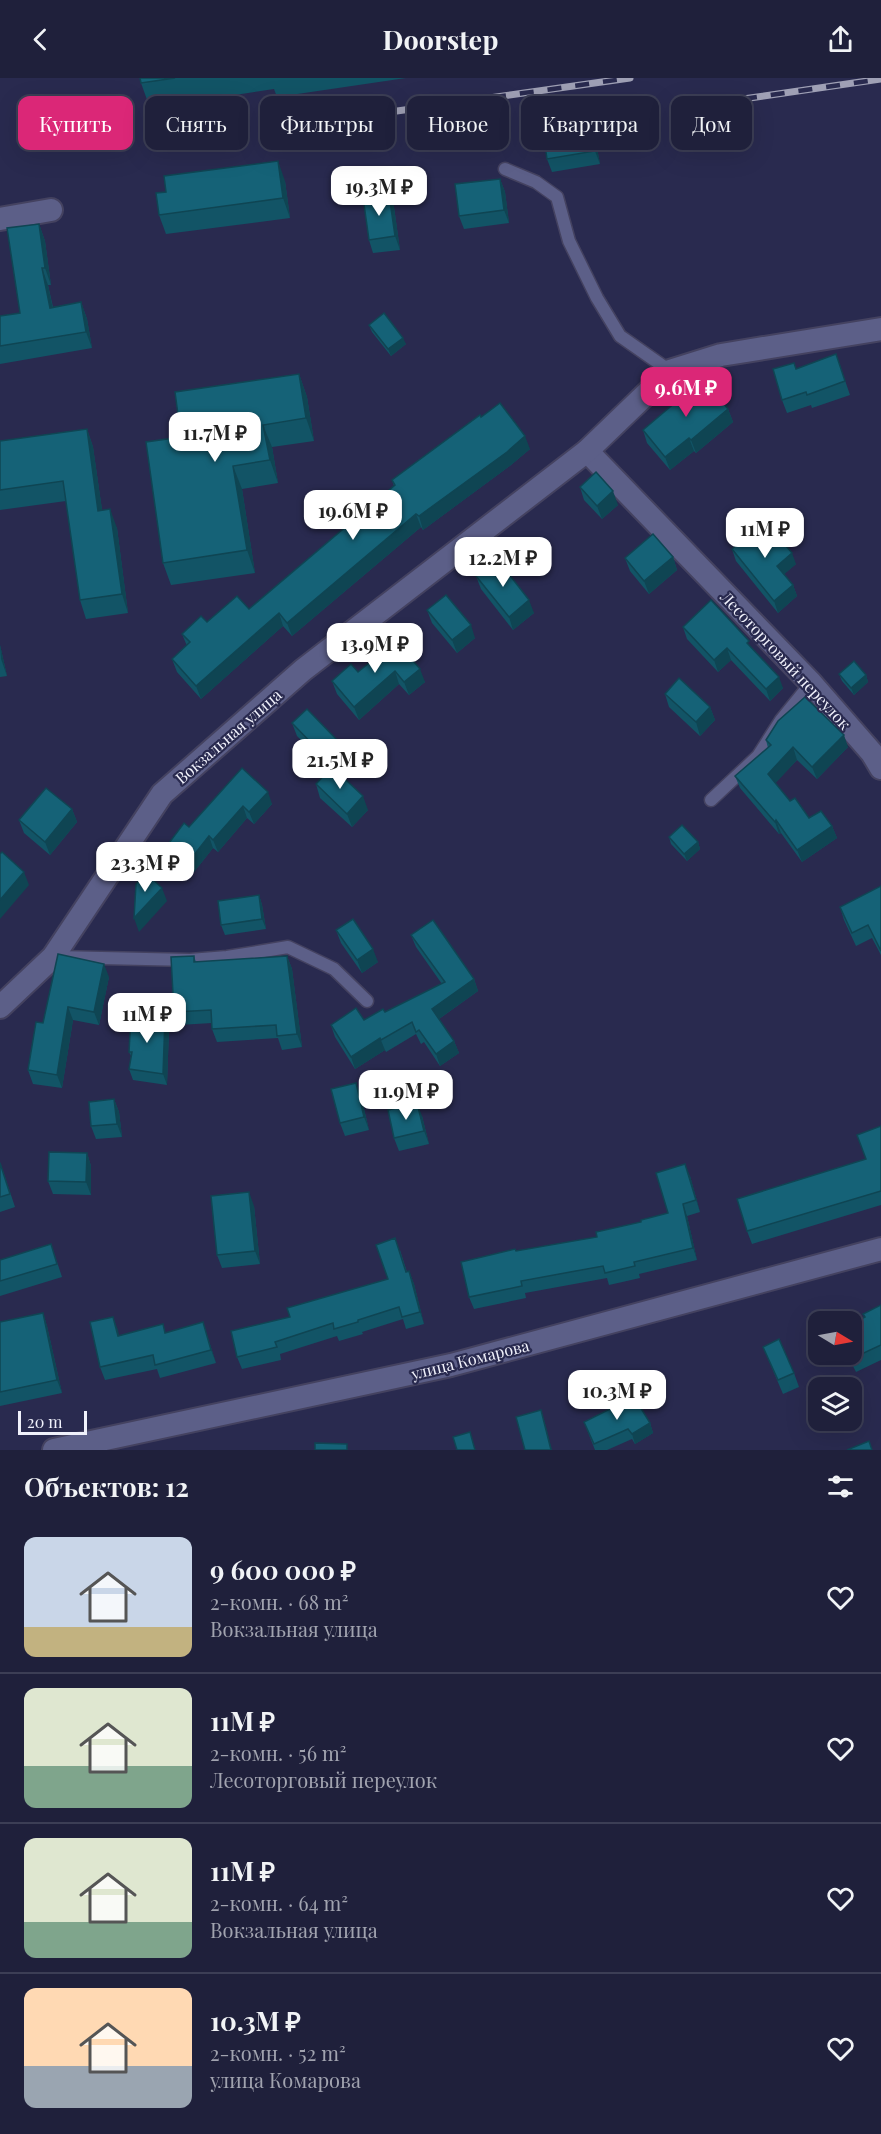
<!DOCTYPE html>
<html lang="ru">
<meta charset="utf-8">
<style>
body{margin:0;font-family:"Playfair Display",serif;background:#2c2d46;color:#f1f3f6;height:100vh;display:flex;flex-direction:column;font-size:22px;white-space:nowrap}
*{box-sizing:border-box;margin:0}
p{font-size:20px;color:#a1a3af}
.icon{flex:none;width:33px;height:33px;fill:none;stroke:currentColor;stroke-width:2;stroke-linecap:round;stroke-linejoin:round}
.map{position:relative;height:1372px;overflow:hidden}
.sheet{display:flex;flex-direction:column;background:#1f203b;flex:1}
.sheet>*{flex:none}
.guide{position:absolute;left:18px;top:18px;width:846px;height:54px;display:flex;gap:12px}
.needle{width:39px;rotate:100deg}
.buttons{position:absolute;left:808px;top:1233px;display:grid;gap:12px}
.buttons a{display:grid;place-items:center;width:54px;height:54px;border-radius:12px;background:#1f203b;box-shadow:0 6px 24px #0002,0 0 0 2px #3c3e55;font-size:30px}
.scale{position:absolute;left:18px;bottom:15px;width:69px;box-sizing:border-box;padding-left:6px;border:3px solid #f0f1fb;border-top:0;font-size:16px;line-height:21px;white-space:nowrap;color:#f0f1fb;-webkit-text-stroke:4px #292a4f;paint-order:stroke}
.price{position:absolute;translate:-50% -51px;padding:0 14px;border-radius:12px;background:#fff;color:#222;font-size:20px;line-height:39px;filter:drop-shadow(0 2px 3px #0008)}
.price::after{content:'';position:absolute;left:50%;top:36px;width:18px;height:14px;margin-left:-9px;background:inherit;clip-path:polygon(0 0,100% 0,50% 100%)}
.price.active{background:#db2777;color:#fff}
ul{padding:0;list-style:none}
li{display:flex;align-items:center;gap:18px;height:150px;padding:0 24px}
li+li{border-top:2px solid #3c3e55}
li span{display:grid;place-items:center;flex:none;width:168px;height:120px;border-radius:12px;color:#555}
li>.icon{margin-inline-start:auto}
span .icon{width:72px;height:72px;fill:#fffc;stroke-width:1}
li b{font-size:26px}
h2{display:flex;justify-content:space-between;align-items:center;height:72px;padding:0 24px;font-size:26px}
.chip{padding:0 21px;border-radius:12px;background:#1f203b;box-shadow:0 6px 24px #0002,0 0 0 2px #3c3e55;font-size:21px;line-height:54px}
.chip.active{background:#db2777;color:#fff}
header{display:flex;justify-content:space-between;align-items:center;height:78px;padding:0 24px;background:#1f203b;font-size:27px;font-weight:700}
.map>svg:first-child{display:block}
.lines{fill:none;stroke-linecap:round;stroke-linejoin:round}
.lane-casing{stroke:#444260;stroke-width:15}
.street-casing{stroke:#444260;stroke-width:26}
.lane{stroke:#5c5f88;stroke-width:12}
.street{stroke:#5c5f88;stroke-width:22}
.rail-casing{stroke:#9fa0b5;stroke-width:7}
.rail{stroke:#292a4f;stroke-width:4.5;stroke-dasharray:14;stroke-linecap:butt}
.wall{fill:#125466}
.shaded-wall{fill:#0f4553}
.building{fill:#156277;stroke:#0f4553;stroke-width:1.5}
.labels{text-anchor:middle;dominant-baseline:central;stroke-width:4.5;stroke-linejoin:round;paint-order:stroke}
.street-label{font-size:16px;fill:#f0f1fb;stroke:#292a4f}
</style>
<header><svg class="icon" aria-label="back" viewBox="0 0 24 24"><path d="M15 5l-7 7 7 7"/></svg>Doorstep<svg class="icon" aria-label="share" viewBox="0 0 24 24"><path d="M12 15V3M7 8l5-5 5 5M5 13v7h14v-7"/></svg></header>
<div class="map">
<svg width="881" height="1372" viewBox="0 0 881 1372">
<rect width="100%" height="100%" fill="#292a4f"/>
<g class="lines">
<!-- lane casing -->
<g class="lane-casing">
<g id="lane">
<polyline points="505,91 536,104 557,119 569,163 597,220 620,258 670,293"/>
<polyline points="711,722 758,678 781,642 811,605"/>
<polyline points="57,879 190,882 227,879 288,869 334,891 367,923"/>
</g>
</g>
<!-- street casing -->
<g class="street-casing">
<g id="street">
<polyline points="0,141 51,132"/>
<polyline points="587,373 811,605 872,675 881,690"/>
<polyline points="0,929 53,879 162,716 303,592 587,373 670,293 721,277 881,251"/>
<polyline points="54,1372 451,1287 881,1171"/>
</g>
</g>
<!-- lane -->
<use href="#lane" class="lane"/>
<!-- street -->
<use href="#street" class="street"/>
<!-- rail casing -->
<g class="rail-casing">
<g id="rail">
<polyline points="743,21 881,1"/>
<polyline points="298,47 630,0"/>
</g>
</g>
<!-- rail -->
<use href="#rail" class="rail"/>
</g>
<!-- wall -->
<g class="wall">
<polygon points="140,0 406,0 277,19 274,11 150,30 141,5"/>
<polygon points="595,59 600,86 552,94 547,81"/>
<polygon points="500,101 505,114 509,145 464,151 459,138"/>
<polygon points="285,103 290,140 166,156 159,137"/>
<polygon points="389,116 394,129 400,172 373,175 369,162"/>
<polygon points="39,146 45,163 51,207 48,207 53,229 81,224 87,241 92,270 0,286 0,238 20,235"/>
<polygon points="369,247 406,266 391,278 372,254"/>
<polygon points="836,276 850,317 812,330 811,327 787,335 782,322 796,291"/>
<polygon points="299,296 307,319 314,363 272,369 278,405 242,411 255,495 171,507 163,485 181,359"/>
<polygon points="728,331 733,344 696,375 694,373 670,392 647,365 643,352"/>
<polygon points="481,339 530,371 511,387 423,452 421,449 292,558 283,548 201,621 177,594 172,581 187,568 182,556 207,544 249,531 394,408 392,402"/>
<polygon points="87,351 93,369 102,432 117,450 128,535 86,541 80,522 66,423 0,432 0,363"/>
<polygon points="580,409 618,427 602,441 584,422"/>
<polygon points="732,471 796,486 784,496 793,507 797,518 778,535 736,483"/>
<polygon points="673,479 677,492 649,516 630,493 625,480"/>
<polygon points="476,498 534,535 513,552 481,511"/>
<polygon points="427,532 475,560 457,575 432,545"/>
<polygon points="683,549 752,571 783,610 770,623 731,582 718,594 687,561"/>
<polygon points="396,563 425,604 409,617 399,606 359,642 337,616 332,603 358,594"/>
<polygon points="0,567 7,598 0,599"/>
<polygon points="839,596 866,597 868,604 854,617 842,603"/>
<polygon points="665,616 710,629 715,642 700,658 669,629"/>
<polygon points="292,645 339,664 344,677 329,691 297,658"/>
<polygon points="766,662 848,669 817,701 797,682 775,705 790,723 809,740 832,748 837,760 802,784 781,755 779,756 740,710 735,698 768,670"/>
<polygon points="242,690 272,726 254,746 247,740 218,774 213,770 194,794 173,776 169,765 189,749"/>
<polygon points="316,706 368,732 352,749 320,720"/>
<polygon points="72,731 77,744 50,777 24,755 19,742"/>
<polygon points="669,759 698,764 700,771 687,783 671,766"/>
<polygon points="881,808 881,877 872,860 856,868 844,842 840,829"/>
<polygon points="259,817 262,827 266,851 225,857 221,847"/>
<polygon points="336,852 378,884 362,895 341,865"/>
<polygon points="411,857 474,901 478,913 439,941 454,963 459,975 440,988 424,964 421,966 416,956 386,974 385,972 355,991 335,959 331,947 364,942 385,934 442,906 416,869"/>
<polygon points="194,878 196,884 287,878 292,891 302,969 282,972 278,960 217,964 212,951 212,945 179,947 174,934"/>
<polygon points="109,899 99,947 73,942 62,1010 33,1006 28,992 43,945"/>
<polygon points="165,940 169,951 167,1007 133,1002 129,991 131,978 129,974"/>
<polygon points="361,1018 369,1052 345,1058 340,1045"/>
<polygon points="114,1021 119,1034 122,1059 96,1061 91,1048"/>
<polygon points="422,1038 429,1066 399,1073 394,1060"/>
<polygon points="881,1048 881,1127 752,1166 747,1153 866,1081"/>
<polygon points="87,1075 91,1088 91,1117 53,1116 48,1103"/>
<polygon points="0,1084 15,1129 0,1134"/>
<polygon points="690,1098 700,1134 687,1138 697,1182 639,1196 640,1200 609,1207 607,1200 525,1215 526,1220 474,1231 469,1219 516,1173 597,1159 668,1135"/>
<polygon points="254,1128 260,1186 222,1190 217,1177"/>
<polygon points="51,1166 62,1199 0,1218 0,1182"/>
<polygon points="400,1172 407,1194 409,1193 414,1206 424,1246 406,1251 403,1241 362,1254 363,1256 339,1263 337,1258 280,1276 281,1282 242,1291 237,1279 290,1239 388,1201"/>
<polygon points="881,1227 881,1282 856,1294 847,1276 852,1276 864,1239"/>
<polygon points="43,1235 47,1248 62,1315 0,1328 0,1244"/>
<polygon points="113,1239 119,1258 166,1255 207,1257 216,1285 160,1300 157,1291 105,1302 100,1289"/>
<polygon points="763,1269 794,1295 799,1309 783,1316"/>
<polygon points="584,1344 650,1345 653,1355 635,1366 632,1361 607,1372 595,1372"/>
</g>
<!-- shaded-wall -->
<g class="shaded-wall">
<polygon points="590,46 595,59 600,86 595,73"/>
<polygon points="278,83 285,103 290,140 283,120"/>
<polygon points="500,101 505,114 509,145 504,132"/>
<polygon points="389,116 394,129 400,172 395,158"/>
<polygon points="39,146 45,163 51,207 45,190"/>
<polygon points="42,190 48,207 56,246 50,230"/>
<polygon points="81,224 87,241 92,270 86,254"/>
<polygon points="403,260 406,266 391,278 388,271"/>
<polygon points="299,296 307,319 314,363 306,340"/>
<polygon points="728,331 733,344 696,375 691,362"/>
<polygon points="263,347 272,369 278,405 270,382"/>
<polygon points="87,351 93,369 105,452 98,433"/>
<polygon points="525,358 530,371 511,387 423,452 419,438"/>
<polygon points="689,360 694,373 670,392 665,379"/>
<polygon points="233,388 242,411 255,495 247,472"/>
<polygon points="613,413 618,427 602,441 597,428"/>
<polygon points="110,431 117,450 128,535 122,516"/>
<polygon points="416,436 421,449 292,558 287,545"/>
<polygon points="792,475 796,486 781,499 777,488"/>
<polygon points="673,479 677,492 649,516 644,503"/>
<polygon points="793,507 797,518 778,535 774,523"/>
<polygon points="529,522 534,535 513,552 509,539"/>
<polygon points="279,535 283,548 201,621 196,608"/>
<polygon points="471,547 475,560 457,575 452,562"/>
<polygon points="0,567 7,598 1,581"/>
<polygon points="727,570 731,582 718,594 714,582"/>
<polygon points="420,591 425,604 409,617 404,604"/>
<polygon points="395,593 399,606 359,642 354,629"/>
<polygon points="866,597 868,604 854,617 851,610"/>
<polygon points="779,599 783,610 770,623 766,611"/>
<polygon points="710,629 715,642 700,658 696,644"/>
<polygon points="844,657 848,669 817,701 812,689"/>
<polygon points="339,664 344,677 329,691 324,678"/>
<polygon points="793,669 797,682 772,709 768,696"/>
<polygon points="268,714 272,726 254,746 249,734"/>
<polygon points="363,718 368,732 352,749 347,736"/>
<polygon points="243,728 247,740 218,774 213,762"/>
<polygon points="72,731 77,744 50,777 45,764"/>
<polygon points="776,742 781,755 779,756 775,744"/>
<polygon points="832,748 837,760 802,784 797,772"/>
<polygon points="209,758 213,770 194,794 190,782"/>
<polygon points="698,764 700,771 687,783 684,776"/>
<polygon points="24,794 29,807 0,841 0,822"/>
<polygon points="162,810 167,823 139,854 134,840"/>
<polygon points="259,817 262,827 266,851 262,841"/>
<polygon points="373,871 378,884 362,895 357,882"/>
<polygon points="287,878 292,891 302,969 297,956"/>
<polygon points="104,886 109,899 99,947 94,934"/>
<polygon points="474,901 478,913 436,943 432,931"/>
<polygon points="68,929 73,942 62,1010 57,997"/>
<polygon points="165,940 169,951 167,1007 163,996"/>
<polygon points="380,960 385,972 355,991 351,979"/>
<polygon points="454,963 459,975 440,988 436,976"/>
<polygon points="356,1005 361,1018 369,1052 364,1039"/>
<polygon points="114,1021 119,1034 122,1059 117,1046"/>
<polygon points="417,1025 422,1038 429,1066 424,1053"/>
<polygon points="87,1075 91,1088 91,1117 86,1104"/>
<polygon points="685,1086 690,1098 700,1134 696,1122"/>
<polygon points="249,1114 254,1128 260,1186 255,1173"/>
<polygon points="683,1126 687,1138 697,1182 693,1170"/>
<polygon points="409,1193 414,1206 424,1246 420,1234"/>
<polygon points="43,1235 47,1248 62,1315 57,1302"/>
<polygon points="113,1239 118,1252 122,1272 118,1258"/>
<polygon points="203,1244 207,1257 216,1285 211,1272"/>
<polygon points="541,1332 545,1345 552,1372 551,1372"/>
<polygon points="650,1345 653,1355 635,1366 632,1356"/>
</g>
<!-- building -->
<g class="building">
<polygon points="140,0 175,0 141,5"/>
<polygon points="590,46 595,73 547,81 543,54"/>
<polygon points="278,83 283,120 159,137 156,115 166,114 164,98"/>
<polygon points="500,101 504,132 459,138 455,106"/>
<polygon points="389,116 395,158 369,162 363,119"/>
<polygon points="39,146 45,190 42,190 50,230 81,224 86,254 0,268 0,238 20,235 7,150"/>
<polygon points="384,235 403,260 388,271 369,247"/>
<polygon points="836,276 845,303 807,317 806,314 782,322 773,291 794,285 796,291"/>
<polygon points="299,296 306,340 263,347 270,382 233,388 247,472 163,485 146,364 181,359 175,314"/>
<polygon points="703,301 728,331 691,362 689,360 665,379 643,352"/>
<polygon points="500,325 525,358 507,374 419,438 416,436 287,545 279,535 196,608 172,581 190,564 182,556 201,538 207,544 237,518 249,531 395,407 392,402 480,337 481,339"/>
<polygon points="87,351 98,433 110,431 122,516 80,522 63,403 0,412 0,363"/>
<polygon points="596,394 613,413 597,428 580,409"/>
<polygon points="765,443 792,475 777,488 793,507 774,523 732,471"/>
<polygon points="653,456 673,479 644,503 625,480"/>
<polygon points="497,481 529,522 509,539 476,498"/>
<polygon points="446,517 471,547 452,562 427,532"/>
<polygon points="711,522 749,563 747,565 779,599 766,611 727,570 714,582 683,549"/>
<polygon points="396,563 420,591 404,604 395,593 354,629 332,603 351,586 358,594"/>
<polygon points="854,583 866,597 851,610 839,596"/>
<polygon points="679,600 710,629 696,644 665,616"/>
<polygon points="805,619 844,657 812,689 793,669 768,696 790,723 795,720 809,740 821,733 832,748 797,772 776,742 775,744 735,698 771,667 766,662 778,643"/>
<polygon points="307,631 339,664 324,678 292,645"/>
<polygon points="332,689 363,718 347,736 316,706"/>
<polygon points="242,690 268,714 249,734 243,728 213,762 209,758 190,782 169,765 184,745 189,749"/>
<polygon points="46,710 72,731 45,764 19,742"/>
<polygon points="682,747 698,764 684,776 669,759"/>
<polygon points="2,774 24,794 0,822 0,776"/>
<polygon points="146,795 162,810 134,840 136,806"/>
<polygon points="881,808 881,873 868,847 852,855 840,829"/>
<polygon points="259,817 262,841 221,847 218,823"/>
<polygon points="353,841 373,871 357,882 336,852"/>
<polygon points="433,842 474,901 432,931 454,963 436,976 419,952 416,954 412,944 381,962 380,960 351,979 331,947 356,930 364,942 383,931 385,934 445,904 411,857"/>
<polygon points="58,876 104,886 94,934 68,929 57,997 28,992 36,944 43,945"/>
<polygon points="194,878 194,884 287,878 297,956 277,958 276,947 212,951 211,932 174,934 171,879"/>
<polygon points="131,938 165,940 163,996 129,991 132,974 129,974"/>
<polygon points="356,1005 364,1039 340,1045 331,1011"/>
<polygon points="114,1021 117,1046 91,1048 89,1024"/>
<polygon points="417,1025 424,1053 394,1060 388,1032"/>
<polygon points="881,1048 881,1113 747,1153 737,1121 866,1081 857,1057"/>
<polygon points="49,1074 87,1075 86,1104 48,1103"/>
<polygon points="0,1085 10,1116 0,1119"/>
<polygon points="685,1086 696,1122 683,1126 693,1170 634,1184 635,1188 605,1195 603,1188 521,1203 522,1208 469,1219 461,1184 515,1171 516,1173 597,1159 596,1154 641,1144 641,1142 668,1135 656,1095"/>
<polygon points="249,1114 255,1173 217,1177 211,1118"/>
<polygon points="395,1160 406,1194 409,1193 420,1234 402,1239 399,1229 358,1242 358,1244 334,1251 333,1245 275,1264 277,1269 237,1279 231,1253 290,1239 287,1230 388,1201 376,1167"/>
<polygon points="51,1166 57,1186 0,1203 0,1182"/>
<polygon points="881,1227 881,1267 851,1281 849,1276 852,1276 852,1246 865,1239 863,1236"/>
<polygon points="43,1235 57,1302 0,1314 0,1244"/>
<polygon points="113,1239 118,1258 163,1246 165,1255 203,1244 211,1272 155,1287 153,1277 100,1289 90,1244"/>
<polygon points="779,1261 794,1295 778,1302 763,1269"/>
<polygon points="634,1319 650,1345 632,1356 628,1351 594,1366 584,1344"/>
<polygon points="541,1332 551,1372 525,1372 516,1339"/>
<polygon points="470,1354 475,1372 457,1372 453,1359"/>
<polygon points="869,1363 872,1372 847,1372"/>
<polygon points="315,1365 347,1366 347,1372 315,1372"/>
</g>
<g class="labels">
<!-- street labels -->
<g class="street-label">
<text transform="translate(786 582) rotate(47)">Лесоторговый переулок</text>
<text transform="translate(228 658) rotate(-41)">Вокзальная улица</text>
<text transform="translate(470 1281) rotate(-14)">улица Комарова</text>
</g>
</g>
</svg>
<div class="buttons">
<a><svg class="needle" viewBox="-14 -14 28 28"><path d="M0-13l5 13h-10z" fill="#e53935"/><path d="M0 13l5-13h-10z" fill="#a1a3af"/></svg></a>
<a><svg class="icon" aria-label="layers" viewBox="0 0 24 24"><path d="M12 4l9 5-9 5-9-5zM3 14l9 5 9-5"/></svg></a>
</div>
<div class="scale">20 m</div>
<b class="price" style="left:379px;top:139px">19.3M ₽</b>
<b class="price active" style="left:686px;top:340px">9.6M ₽</b>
<b class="price" style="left:215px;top:385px">11.7M ₽</b>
<b class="price" style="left:353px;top:463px">19.6M ₽</b>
<b class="price" style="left:765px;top:481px">11M ₽</b>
<b class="price" style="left:503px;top:510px">12.2M ₽</b>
<b class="price" style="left:375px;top:596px">13.9M ₽</b>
<b class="price" style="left:340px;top:712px">21.5M ₽</b>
<b class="price" style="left:145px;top:815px">23.3M ₽</b>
<b class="price" style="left:147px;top:966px">11M ₽</b>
<b class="price" style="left:406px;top:1043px">11.9M ₽</b>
<b class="price" style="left:617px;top:1343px">10.3M ₽</b>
<div class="guide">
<a class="chip active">Купить</a>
<a class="chip">Снять</a>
<a class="chip">Фильтры</a>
<a class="chip">Новое</a>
<a class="chip">Квартира</a>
<a class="chip">Дом</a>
</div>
</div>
<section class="sheet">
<h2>Объектов: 12<svg class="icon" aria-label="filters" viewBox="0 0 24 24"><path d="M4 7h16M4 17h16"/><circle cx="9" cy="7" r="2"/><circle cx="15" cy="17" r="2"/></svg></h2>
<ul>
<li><span style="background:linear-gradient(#c9d6e8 75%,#c2b280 0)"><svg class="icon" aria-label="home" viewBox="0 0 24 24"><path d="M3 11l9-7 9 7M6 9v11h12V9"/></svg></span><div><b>9 600 000 ₽</b><p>2-комн. · 68 m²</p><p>Вокзальная улица</p></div><svg class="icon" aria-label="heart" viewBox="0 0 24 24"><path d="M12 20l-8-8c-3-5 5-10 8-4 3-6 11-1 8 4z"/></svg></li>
<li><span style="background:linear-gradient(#dfe7d0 65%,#7fa58c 0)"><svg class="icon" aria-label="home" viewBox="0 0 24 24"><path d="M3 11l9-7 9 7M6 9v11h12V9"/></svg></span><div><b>11M ₽</b><p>2-комн. · 56 m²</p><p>Лесоторговый переулок</p></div><svg class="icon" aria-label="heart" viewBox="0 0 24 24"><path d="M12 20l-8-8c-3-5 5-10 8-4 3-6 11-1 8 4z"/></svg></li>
<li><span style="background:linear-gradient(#dfe7d0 70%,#7fa58c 0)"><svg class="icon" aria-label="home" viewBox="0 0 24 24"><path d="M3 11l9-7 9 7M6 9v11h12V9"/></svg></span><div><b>11M ₽</b><p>2-комн. · 64 m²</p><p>Вокзальная улица</p></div><svg class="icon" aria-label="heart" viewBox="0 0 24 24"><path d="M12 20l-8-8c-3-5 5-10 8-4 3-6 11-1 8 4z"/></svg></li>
<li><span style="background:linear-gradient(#ffd9b3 65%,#9aa5b1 0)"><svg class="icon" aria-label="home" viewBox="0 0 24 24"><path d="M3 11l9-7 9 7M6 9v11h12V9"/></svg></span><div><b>10.3M ₽</b><p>2-комн. · 52 m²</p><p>улица Комарова</p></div><svg class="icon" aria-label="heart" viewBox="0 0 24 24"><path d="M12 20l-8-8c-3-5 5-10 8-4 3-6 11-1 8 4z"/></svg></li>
</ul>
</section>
